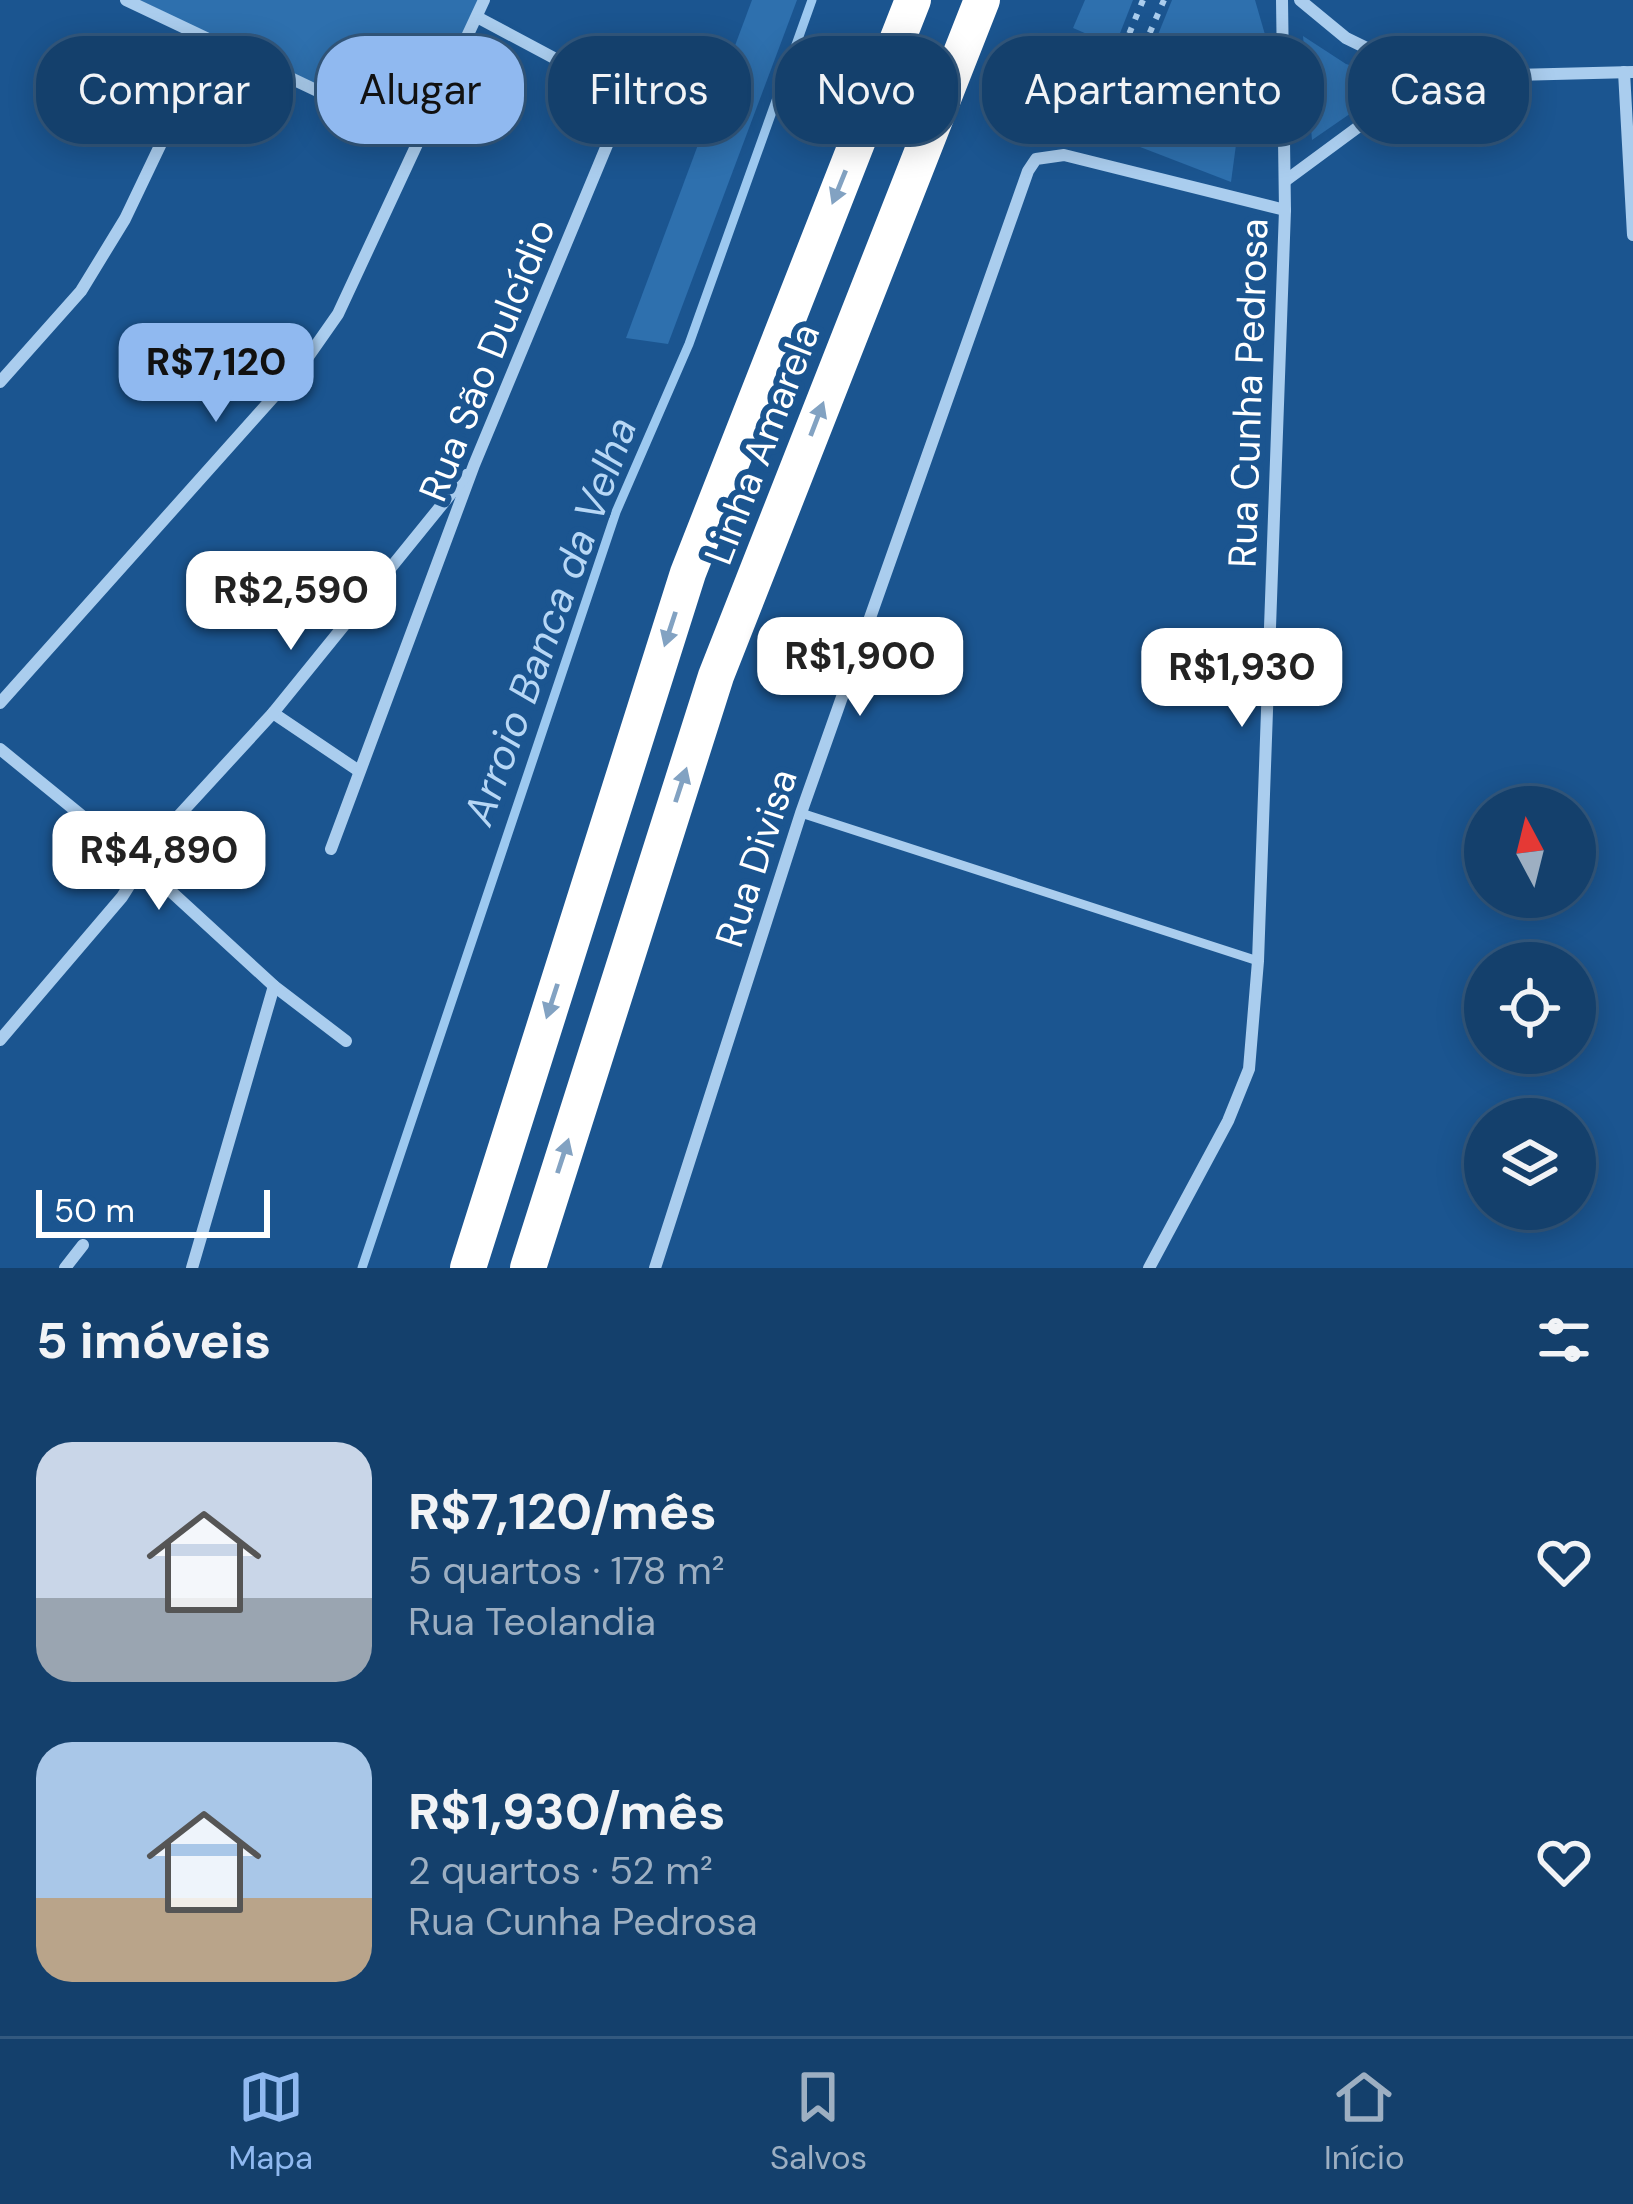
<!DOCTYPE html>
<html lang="pt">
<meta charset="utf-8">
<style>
body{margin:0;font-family:"DM Sans",sans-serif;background:#1d4772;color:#f1f3f6;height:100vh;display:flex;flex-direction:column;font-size:45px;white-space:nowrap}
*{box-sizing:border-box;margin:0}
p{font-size:39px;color:#9dafc2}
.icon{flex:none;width:66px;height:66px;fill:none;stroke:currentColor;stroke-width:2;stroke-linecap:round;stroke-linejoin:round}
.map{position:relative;height:1268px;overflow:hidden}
.drawer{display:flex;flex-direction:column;background:#14406c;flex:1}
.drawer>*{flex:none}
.hud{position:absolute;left:36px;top:36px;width:1563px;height:108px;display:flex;gap:24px}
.needle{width:78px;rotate:353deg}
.buttons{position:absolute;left:1464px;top:786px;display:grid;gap:24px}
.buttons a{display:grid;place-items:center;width:132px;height:132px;border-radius:50%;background:#14406c;box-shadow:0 6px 30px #0003,0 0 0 3px #33597f;font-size:60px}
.scale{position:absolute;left:36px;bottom:30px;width:234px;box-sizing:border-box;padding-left:12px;border:6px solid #fff;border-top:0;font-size:33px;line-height:42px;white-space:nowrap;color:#fff;-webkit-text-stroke:9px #1b5590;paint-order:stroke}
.price{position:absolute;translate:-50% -102px;padding:0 27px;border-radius:24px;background:#fff;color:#222;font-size:39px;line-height:78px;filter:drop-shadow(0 3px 6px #0008)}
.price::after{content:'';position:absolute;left:50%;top:72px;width:36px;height:27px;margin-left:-18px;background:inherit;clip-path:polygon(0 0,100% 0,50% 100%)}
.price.on{background:#90b9f0;color:#111}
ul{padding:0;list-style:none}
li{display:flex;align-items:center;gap:36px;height:300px;padding:0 36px}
li span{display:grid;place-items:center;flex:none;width:336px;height:240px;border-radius:36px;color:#555}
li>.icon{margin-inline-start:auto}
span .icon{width:144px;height:144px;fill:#fffc;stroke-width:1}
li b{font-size:51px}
h2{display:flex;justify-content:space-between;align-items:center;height:144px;padding:0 36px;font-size:51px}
.pill{padding:0 42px;border-radius:48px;background:#14406c;box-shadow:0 6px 30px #0003,0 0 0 3px #33597f;font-size:42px;line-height:108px}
.pill.on{background:#90b9f0;color:#111}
.tabs{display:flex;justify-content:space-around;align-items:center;height:168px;border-top:3px solid #33597f;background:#14406c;font-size:33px;color:#9dafc2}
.tabs a{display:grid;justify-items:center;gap:6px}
.tabs .on{color:#90b9f0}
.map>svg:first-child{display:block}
.green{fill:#2e70ae}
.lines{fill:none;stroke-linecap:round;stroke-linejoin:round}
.stream{stroke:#9dc9f0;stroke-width:9}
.path{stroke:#aacdee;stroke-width:6;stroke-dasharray:6 9;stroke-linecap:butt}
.lane{stroke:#aacdee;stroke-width:9}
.street{stroke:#aacdee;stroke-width:12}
.highway{stroke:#fff;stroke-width:36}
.oneway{fill:#82a2c2}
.labels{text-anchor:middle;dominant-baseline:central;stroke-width:12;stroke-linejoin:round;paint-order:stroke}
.street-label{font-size:39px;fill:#fff;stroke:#1b5590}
.water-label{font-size:42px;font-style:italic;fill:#b7d7f5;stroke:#1b5590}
</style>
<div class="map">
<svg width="1633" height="1268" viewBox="0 0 1633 1268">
<rect width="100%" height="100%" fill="#1b5590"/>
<!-- green -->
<g class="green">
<polygon points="140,0 480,0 421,140"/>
<polygon points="752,0 797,0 668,344 626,338"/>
<polygon points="1085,0 1133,0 1115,46 1073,28"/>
<polygon points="1172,0 1255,0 1268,45 1268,88 1153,47"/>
<polygon points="1303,36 1346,64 1399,80 1312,140"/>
<polygon points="1088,45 1242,100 1231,182 1070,120"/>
</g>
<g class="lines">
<!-- stream -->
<polyline class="stream" points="362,1268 616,512 689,344 812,0"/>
<!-- path -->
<polyline class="path" points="1143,0 1127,39 1144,46 1164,0"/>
<!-- lane -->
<polyline class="lane" points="801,813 1258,961"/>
<!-- street -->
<g class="street">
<polyline points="126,0 421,140"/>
<polyline points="1300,0 1346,38 1426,77 1633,72"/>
<polyline points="477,17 627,97 707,132"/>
<polyline points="1624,72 1633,235"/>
<polyline points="1285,181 1426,77"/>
<polyline points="0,382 81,291 125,219 209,43"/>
<polyline points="0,703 303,364 338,314 484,0"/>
<polyline points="273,713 359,771"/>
<polyline points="0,749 141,864 274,986 346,1041"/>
<polyline points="331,849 474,465 627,97"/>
<polyline points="0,1040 122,897 161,835 273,713 466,475"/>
<polyline points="65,1268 83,1245"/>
<polyline points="192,1268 274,986"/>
<polyline points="655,1268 801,813 1028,171 1036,159 1064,155 1285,210"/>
<polyline points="1149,1268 1228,1121 1249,1069 1258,961 1285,210 1282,0"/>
</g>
<!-- highway -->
<g class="highway">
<polyline points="468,1268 688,573 913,0"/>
<polyline points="528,1268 716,676 982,0"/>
</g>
</g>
<!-- one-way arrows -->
<defs><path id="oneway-solid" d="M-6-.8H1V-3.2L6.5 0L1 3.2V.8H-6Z" transform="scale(3)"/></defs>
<g class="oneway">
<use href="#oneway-solid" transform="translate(839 187) rotate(112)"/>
<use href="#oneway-solid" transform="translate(817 419) rotate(-69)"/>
<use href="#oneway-solid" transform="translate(670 629) rotate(108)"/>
<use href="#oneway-solid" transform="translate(681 785) rotate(-72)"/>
<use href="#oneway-solid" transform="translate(552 1001) rotate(108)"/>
<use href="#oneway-solid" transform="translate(563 1156) rotate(-72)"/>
</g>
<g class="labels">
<!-- street labels -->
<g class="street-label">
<text transform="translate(487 360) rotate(-68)">Rua São Dulcídio</text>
<text transform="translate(1248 393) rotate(-88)">Rua Cunha Pedrosa</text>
<text transform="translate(762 444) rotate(-69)">Linha Amarela</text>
<text transform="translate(756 858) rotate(-72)">Rua Divisa</text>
</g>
<!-- water labels -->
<g class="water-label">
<text transform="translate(550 621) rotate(-70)">Arroio Banca da Velha</text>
</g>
</g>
</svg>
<div class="buttons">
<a><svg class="needle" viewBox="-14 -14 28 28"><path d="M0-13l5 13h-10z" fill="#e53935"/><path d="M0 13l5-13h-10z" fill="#9dafc2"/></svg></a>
<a><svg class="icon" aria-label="locate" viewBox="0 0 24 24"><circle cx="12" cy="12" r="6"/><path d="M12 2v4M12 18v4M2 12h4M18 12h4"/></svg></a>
<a><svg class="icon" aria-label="layers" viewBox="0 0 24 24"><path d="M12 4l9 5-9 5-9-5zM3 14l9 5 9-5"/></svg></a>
</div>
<div class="scale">50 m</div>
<b class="price on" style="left:216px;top:425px">R$7,120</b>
<b class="price" style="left:291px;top:653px">R$2,590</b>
<b class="price" style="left:860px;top:719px">R$1,900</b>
<b class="price" style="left:1242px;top:730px">R$1,930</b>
<b class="price" style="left:159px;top:913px">R$4,890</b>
<div class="hud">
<a class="pill">Comprar</a>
<a class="pill on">Alugar</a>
<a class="pill">Filtros</a>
<a class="pill">Novo</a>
<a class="pill">Apartamento</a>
<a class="pill">Casa</a>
</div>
</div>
<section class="drawer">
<h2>5 imóveis<svg class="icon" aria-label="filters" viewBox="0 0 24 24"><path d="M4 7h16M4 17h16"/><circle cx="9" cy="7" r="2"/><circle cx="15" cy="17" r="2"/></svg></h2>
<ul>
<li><span style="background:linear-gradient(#c9d6e8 65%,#9aa5b1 0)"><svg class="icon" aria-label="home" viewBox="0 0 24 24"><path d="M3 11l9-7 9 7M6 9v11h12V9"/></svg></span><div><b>R$7,120/mês</b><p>5 quartos · 178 m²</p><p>Rua Teolandia</p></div><svg class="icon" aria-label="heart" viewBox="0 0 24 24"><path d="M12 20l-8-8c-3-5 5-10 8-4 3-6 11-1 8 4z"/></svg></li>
<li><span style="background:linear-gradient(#a9c7e8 65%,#b9a48a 0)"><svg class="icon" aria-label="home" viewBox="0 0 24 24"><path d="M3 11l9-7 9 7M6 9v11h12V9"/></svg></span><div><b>R$1,930/mês</b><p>2 quartos · 52 m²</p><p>Rua Cunha Pedrosa</p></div><svg class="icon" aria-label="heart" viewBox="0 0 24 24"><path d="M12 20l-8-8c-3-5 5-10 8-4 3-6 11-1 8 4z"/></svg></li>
</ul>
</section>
<nav class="tabs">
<a class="on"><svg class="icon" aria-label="map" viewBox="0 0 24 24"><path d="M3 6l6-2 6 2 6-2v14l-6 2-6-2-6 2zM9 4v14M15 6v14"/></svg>Mapa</a>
<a><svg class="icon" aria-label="saved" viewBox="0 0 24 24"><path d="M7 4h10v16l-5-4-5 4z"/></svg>Salvos</a>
<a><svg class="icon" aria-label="home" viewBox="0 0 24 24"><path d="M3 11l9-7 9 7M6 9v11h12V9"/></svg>Início</a>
</nav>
